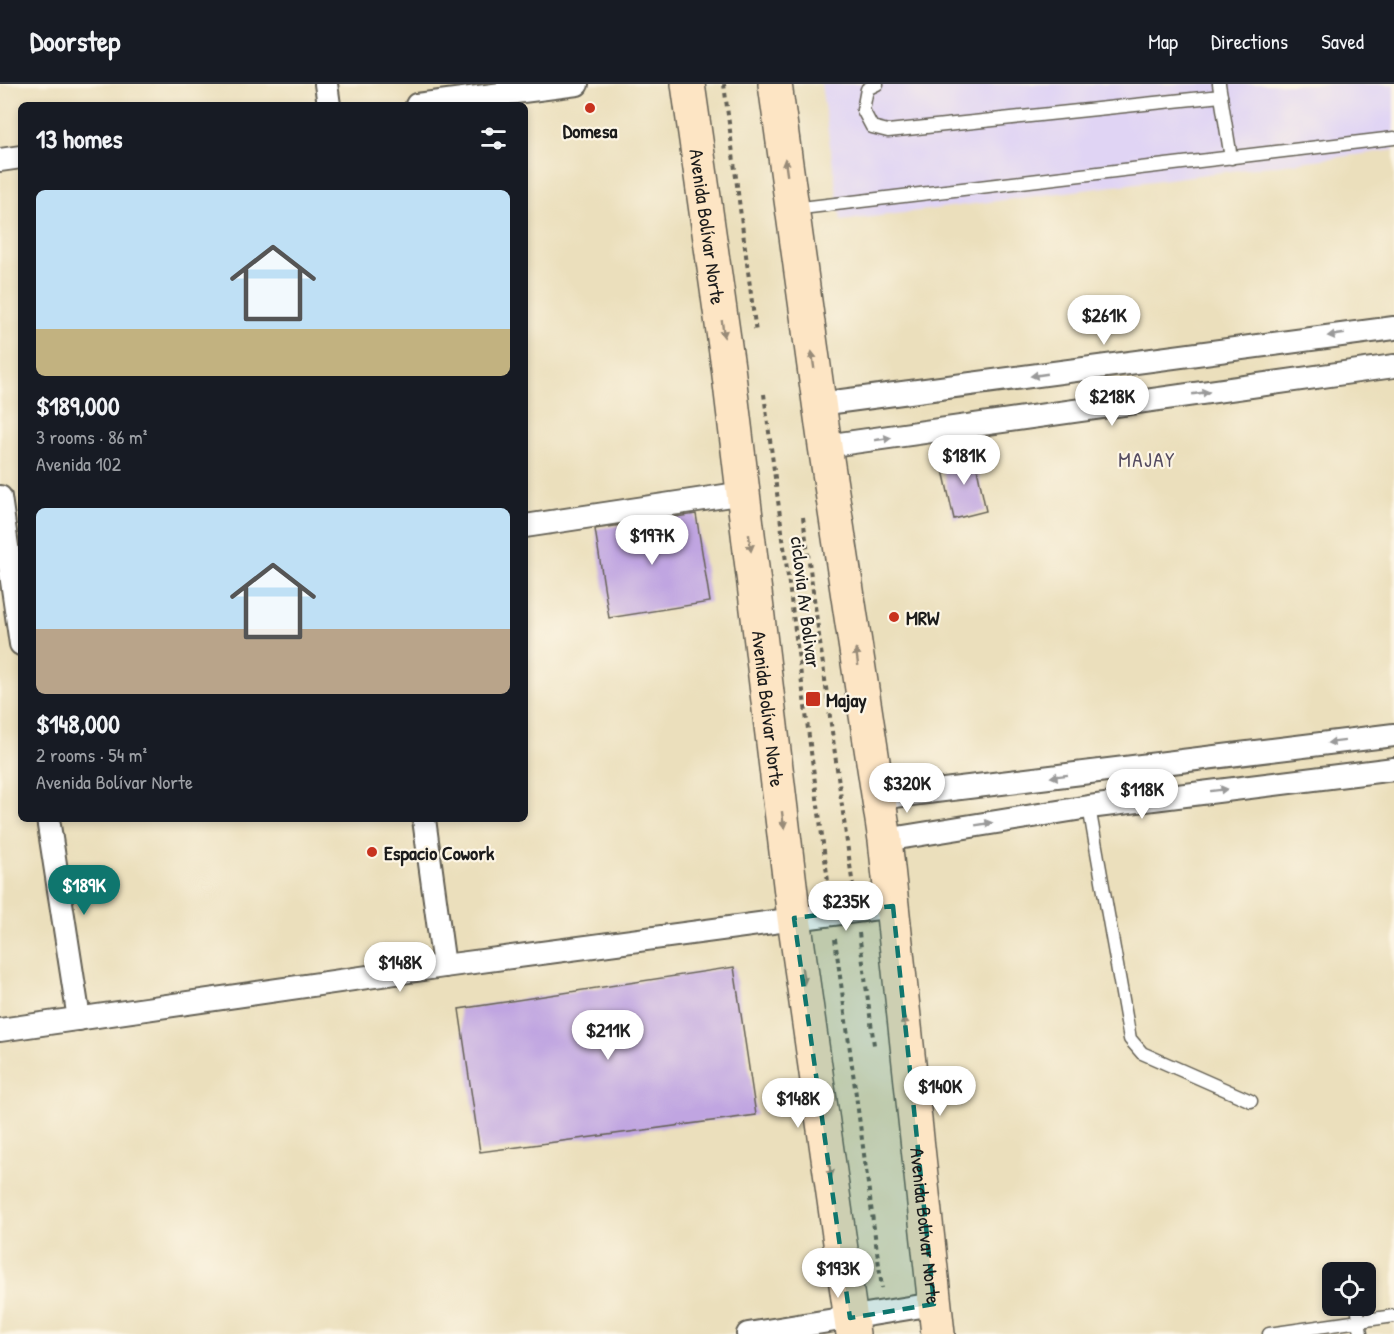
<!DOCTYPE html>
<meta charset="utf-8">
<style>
body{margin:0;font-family:"Patrick Hand",sans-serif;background:#242831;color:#f1f3f6;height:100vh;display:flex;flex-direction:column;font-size:22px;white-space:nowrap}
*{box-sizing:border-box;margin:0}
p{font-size:20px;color:#9ea1a6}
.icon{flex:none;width:33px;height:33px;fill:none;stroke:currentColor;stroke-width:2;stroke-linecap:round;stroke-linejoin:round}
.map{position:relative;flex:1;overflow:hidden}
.details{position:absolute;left:18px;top:18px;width:510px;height:720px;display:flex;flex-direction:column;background:#171b24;border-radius:9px;box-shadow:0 3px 9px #0003}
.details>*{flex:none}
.fabs{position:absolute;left:1322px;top:1178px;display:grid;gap:12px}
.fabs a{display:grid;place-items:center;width:54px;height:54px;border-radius:9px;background:#171b24;box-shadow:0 3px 9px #0003;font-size:30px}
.price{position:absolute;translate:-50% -51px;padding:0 14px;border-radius:21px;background:#fff;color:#222;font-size:20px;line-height:39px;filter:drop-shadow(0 2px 3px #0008)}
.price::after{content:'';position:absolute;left:50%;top:36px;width:18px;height:14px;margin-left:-9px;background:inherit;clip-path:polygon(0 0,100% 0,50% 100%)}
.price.on{background:#0f766e;color:#fff}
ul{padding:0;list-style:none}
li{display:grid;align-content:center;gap:12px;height:318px;padding:0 18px}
li span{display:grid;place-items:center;height:186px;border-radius:9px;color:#555}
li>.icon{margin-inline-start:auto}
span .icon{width:108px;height:108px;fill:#fffc;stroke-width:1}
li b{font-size:26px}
h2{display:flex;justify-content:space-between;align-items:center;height:72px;padding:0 18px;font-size:26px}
header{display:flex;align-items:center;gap:36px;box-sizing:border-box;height:84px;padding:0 30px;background:#171b24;border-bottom:2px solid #363941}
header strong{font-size:28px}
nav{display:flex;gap:33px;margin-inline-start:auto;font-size:21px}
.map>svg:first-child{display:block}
.built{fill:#e0d4f4}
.building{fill:#c0a5e1}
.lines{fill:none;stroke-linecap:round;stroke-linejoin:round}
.service-casing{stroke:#646054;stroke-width:15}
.minor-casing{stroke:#646054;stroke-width:26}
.secondary-casing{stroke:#646054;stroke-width:36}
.path{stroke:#646054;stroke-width:4;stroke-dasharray:4.5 4.5;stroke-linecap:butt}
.service{stroke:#fff;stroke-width:12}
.minor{stroke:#fff;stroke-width:22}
.secondary{stroke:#fde5c4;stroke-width:33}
.oneway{fill:#988b78}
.oneway2{fill:#999}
.marked{fill:#0f766e;fill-opacity:0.2;stroke:#0f766e;stroke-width:4.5;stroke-dasharray:12 8;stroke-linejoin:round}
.poi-dot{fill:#c8321e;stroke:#fcf5e5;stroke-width:2}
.labels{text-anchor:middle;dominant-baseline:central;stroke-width:4.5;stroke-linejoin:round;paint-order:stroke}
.poi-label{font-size:20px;font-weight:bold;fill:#1c1c1c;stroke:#fcf5e5;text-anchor:start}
.street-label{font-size:20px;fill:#1c1c1c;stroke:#fcf5e5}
.neighbourhood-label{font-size:21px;letter-spacing:1.5px;fill:#554c61;stroke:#fcf5e5}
</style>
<header>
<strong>Doorstep</strong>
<nav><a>Map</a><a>Directions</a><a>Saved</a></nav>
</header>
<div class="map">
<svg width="1394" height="1250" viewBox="0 0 1394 1250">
<rect width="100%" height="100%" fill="#fcf5e5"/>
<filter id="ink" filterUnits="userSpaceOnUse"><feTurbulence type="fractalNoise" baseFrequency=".0167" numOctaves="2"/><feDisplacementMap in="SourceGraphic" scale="12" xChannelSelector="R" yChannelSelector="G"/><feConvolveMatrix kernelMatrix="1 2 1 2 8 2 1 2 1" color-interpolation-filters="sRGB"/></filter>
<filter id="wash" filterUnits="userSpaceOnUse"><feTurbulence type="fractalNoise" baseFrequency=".008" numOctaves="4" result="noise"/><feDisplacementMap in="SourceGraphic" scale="24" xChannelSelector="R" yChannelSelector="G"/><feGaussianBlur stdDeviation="1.35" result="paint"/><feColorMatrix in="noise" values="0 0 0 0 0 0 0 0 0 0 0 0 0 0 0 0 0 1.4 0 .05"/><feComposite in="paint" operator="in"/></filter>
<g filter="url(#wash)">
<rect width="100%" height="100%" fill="#ebdfbc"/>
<!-- built -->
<polygon class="built" points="821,0 1394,0 1394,66 841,137"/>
<g id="blocks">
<!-- building -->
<g class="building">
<polygon points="974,370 986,427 954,435 941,377"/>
<polygon points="696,430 710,518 609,534 595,445"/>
<polygon points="734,883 756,1031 480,1068 459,925"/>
</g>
</g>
</g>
<g filter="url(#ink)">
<use href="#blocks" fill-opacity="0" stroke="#646054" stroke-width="1.5"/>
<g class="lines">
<!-- service casing -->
<g class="service-casing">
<g id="service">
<polyline points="877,0 867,5 863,26 872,43 888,47 1221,12"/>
<polyline points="1219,0 1231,74"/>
<polyline points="793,125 1394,54"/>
<polyline points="1089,723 1130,955 1142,969 1251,1017"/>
<polyline points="1357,1221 1361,1250"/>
<polyline points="1269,1250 1394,1232"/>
</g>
</g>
<!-- minor casing -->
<g class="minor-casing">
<g id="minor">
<polyline points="326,0 329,21"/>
<polyline points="417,21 577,0"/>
<polyline points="0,76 21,73"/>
<polyline points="819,320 1394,244"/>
<polyline points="825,362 1394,282"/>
<polyline points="0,413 21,560"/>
<polyline points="525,442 744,409"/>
<polyline points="878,714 1394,651"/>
<polyline points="48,735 79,935"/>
<polyline points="424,735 444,882"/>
<polyline points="885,756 1089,723 1394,685"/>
<polyline points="0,946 444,882 893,822"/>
<polyline points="748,1250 934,1220"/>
</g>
</g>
<!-- secondary casing -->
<g class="secondary-casing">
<g id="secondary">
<path id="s1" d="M688,0L728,283L794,834L853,1250"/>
<path id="s2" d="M775,0L825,362L885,756L938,1250"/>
</g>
</g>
<!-- path -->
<g class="path">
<polyline points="724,0 756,249"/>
<polyline points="764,310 829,805"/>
<polyline points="803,433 853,803"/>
<polyline points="859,849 874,961"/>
<polyline points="835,855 882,1204"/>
</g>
<!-- service -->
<use href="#service" class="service"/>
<!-- minor -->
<use href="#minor" class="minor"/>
<!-- secondary -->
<use href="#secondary" class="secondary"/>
</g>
<!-- one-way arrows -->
<defs><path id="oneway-solid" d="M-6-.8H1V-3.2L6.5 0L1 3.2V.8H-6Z" transform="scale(1.5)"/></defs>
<g class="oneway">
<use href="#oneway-solid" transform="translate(786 83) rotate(-98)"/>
<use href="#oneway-solid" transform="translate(723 245) rotate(82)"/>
<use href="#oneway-solid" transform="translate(813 276) rotate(-98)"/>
<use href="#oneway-solid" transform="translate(750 459) rotate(83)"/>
<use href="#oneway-solid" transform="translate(857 573) rotate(-98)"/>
<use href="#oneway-solid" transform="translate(783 736) rotate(83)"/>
<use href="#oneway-solid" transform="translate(803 892) rotate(82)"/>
<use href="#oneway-solid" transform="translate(905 941) rotate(-96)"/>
<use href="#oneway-solid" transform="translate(830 1085) rotate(82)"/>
</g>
<g class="oneway2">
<use href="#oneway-solid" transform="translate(1336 251) rotate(172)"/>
<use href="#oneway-solid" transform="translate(1039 291) rotate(172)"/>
<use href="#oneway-solid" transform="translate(1201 309) rotate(-8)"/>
<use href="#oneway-solid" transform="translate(883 355) rotate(-8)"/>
<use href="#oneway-solid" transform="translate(1336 658) rotate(173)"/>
<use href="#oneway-solid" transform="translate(1059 692) rotate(173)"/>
<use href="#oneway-solid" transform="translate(1219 706) rotate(-7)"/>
<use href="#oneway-solid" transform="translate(984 740) rotate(-9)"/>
</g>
</g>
<!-- marked area -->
<path class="marked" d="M893,822L934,1220L850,1234L794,834Z"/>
<!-- markers -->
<g class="poi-dot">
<circle cx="590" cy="24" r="6"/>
<circle cx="894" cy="533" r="6"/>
<rect x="805" y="607" width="16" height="16" rx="3"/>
<circle cx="372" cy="768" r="6"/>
</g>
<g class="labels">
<!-- poi labels -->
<g class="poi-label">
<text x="590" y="46" text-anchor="middle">Domesa</text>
<text x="906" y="533">MRW</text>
<text x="826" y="615">Majay</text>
<text x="384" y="768">Espacio Cowork</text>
</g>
<!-- street labels -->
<g class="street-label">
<text stroke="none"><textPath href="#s1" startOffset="144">Avenida Bolívar Norte</textPath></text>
<text transform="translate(806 518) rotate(83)">ciclovia Av Bolivar</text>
<text stroke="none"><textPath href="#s1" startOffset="630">Avenida Bolívar Norte</textPath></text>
<text stroke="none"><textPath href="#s2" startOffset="1152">Avenida Bolívar Norte</textPath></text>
</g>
<!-- neighbourhood labels -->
<g class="neighbourhood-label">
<text x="1147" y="375">MAJAY</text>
</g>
</g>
</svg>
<div class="fabs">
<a><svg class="icon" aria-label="locate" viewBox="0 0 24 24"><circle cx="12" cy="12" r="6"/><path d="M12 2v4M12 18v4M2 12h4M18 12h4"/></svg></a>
</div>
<b class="price" style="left:1104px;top:262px">$261K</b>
<b class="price" style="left:1112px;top:343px">$218K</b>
<b class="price" style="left:964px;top:402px">$181K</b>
<b class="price" style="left:652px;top:482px">$197K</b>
<b class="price" style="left:907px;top:730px">$320K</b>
<b class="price" style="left:1142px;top:736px">$118K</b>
<b class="price on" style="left:84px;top:832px">$189K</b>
<b class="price" style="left:846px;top:848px">$235K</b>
<b class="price" style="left:400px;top:909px">$148K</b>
<b class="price" style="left:608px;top:977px">$211K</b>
<b class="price" style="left:940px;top:1033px">$140K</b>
<b class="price" style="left:798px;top:1045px">$148K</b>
<b class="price" style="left:838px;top:1215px">$193K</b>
<section class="details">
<h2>13 homes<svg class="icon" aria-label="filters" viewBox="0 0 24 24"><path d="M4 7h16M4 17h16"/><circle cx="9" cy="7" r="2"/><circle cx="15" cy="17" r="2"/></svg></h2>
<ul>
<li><span style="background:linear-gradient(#bfe0f5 75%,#c2b280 0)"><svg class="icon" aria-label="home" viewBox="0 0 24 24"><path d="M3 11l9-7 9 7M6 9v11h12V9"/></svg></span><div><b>$189,000</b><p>3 rooms · 86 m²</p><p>Avenida 102</p></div></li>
<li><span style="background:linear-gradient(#bfe0f5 65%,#b9a48a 0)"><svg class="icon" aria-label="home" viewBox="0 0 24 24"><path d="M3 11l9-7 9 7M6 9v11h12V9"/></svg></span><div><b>$148,000</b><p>2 rooms · 54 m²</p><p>Avenida Bolívar Norte</p></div></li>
</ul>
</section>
</div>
